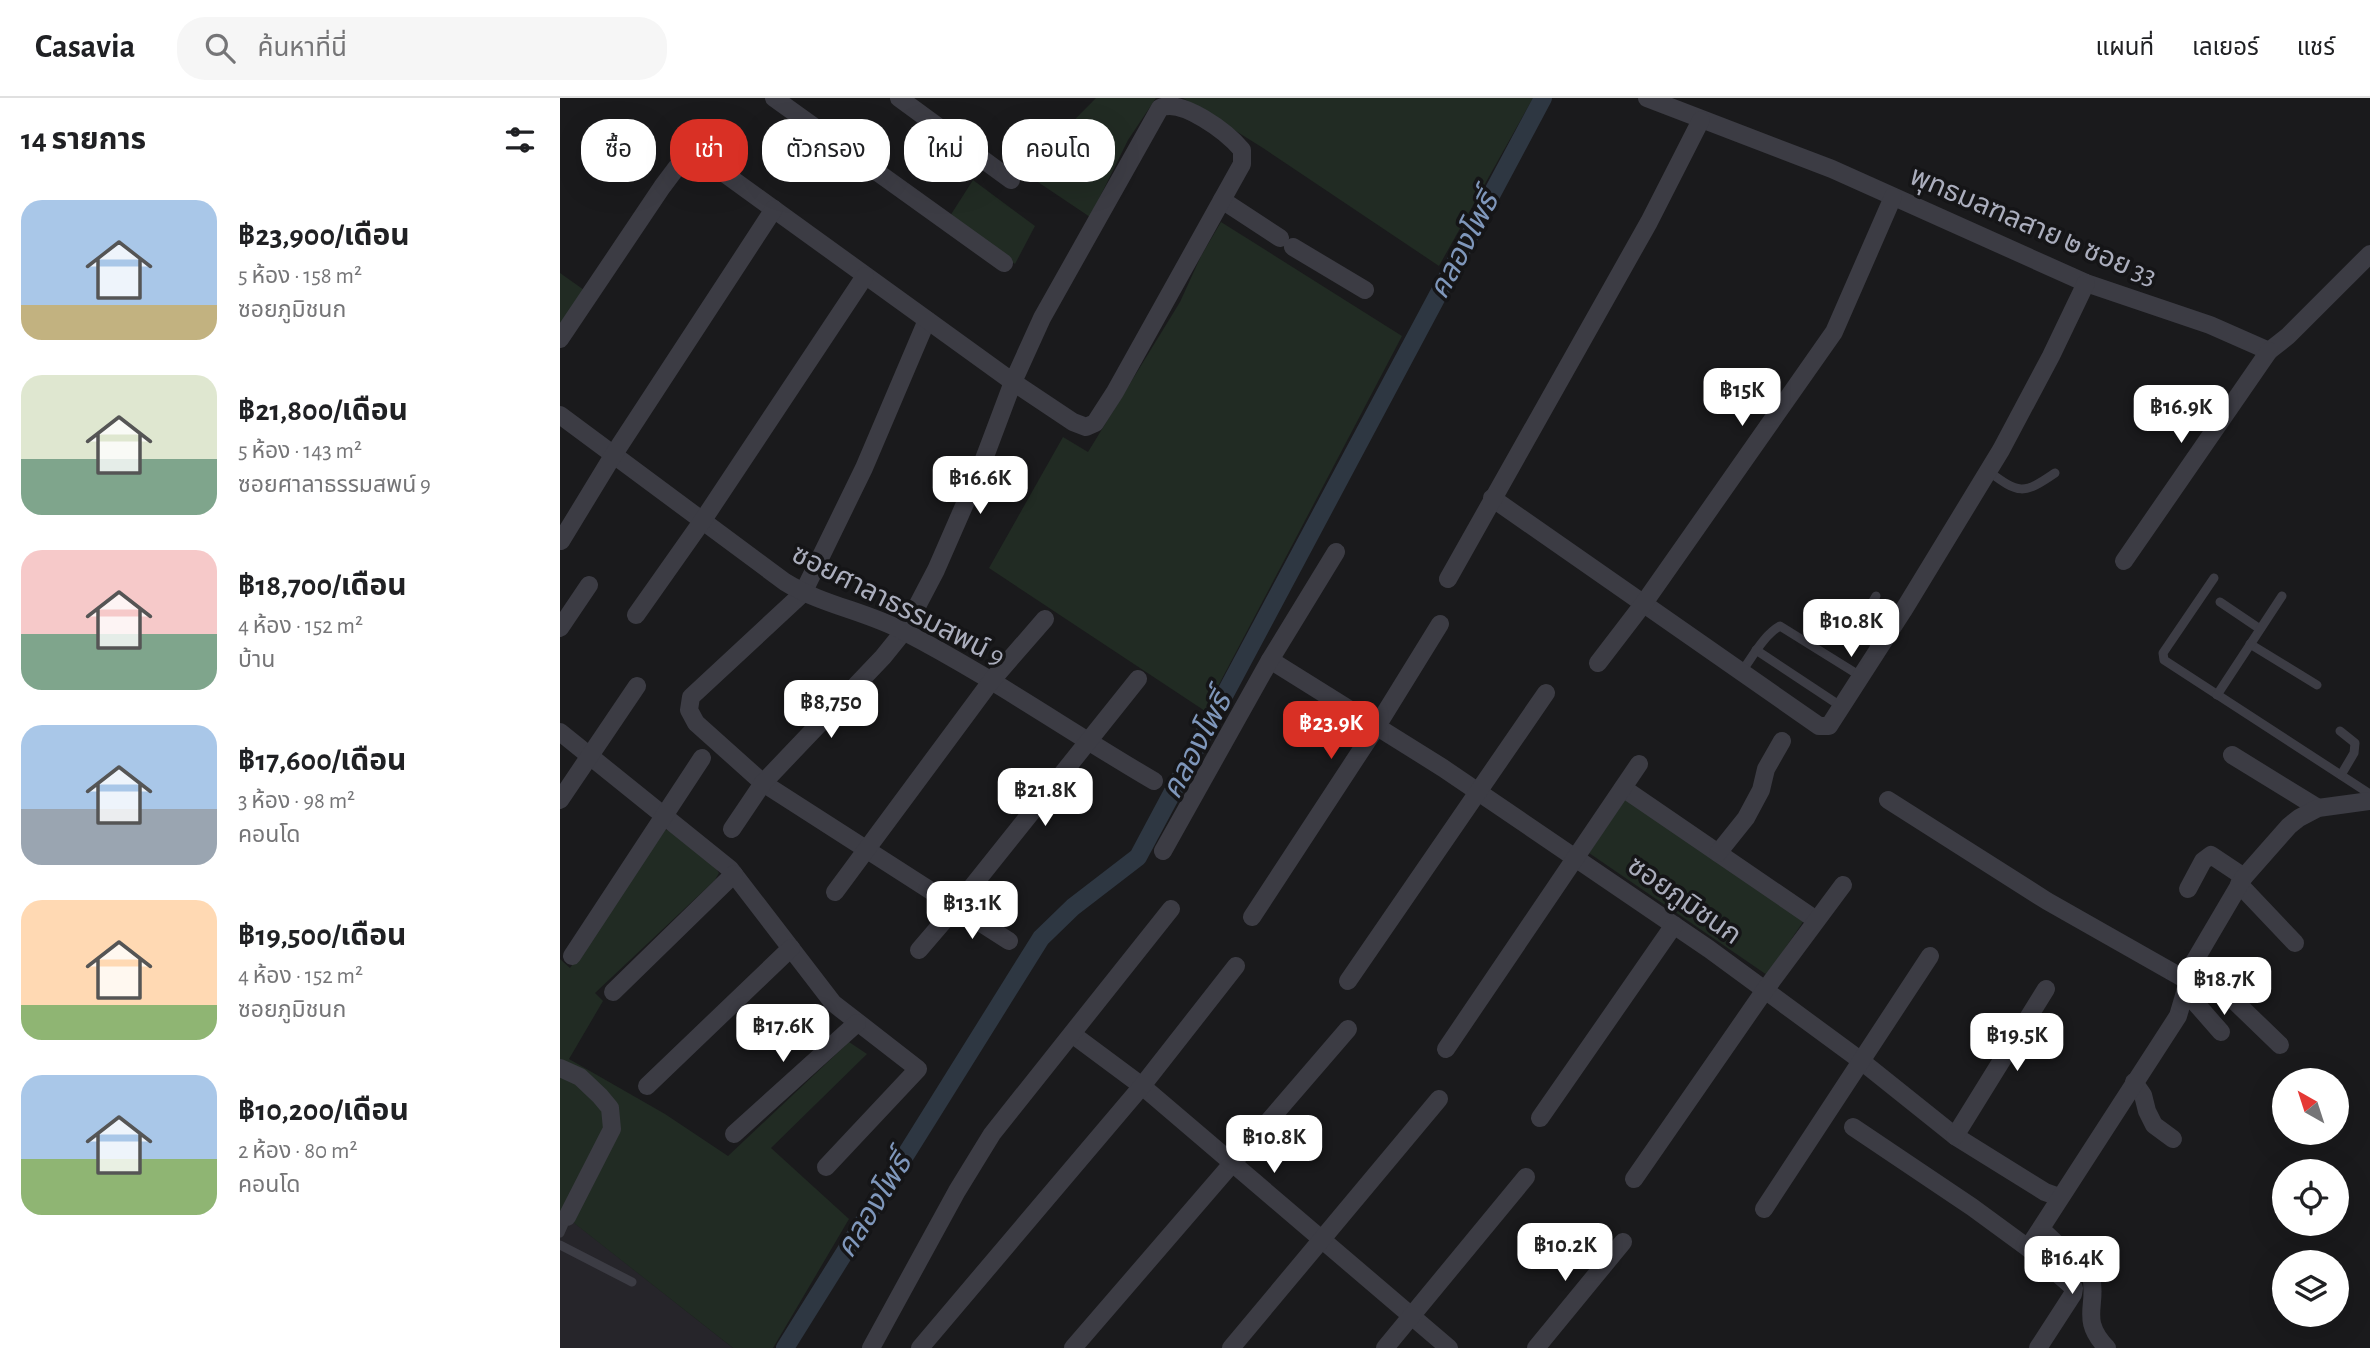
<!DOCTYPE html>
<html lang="th">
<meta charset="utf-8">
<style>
body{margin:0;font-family:"Alegreya Sans","Noto Sans Thai",sans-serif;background:#f6f6f6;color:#202124;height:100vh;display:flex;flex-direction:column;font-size:26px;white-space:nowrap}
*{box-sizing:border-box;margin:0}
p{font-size:23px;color:#757577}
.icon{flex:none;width:38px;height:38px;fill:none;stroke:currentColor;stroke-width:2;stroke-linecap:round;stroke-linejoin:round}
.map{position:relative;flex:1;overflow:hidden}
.panel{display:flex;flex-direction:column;background:#fff;width:560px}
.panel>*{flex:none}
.guide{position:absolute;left:21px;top:21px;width:665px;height:63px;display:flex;gap:14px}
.needle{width:46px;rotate:321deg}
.controls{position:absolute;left:1712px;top:970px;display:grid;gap:14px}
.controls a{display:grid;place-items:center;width:77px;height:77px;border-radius:50%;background:#fff;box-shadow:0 7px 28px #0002;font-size:35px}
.price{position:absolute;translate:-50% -60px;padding:0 16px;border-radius:14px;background:#fff;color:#222;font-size:23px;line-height:46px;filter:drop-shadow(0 2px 4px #0008)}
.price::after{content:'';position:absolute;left:50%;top:42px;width:21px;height:16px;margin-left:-10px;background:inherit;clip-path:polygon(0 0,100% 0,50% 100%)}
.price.active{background:#d93025;color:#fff}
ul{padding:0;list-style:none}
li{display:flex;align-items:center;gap:21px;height:175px;padding:0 21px}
li span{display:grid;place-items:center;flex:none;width:196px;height:140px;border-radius:21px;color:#555}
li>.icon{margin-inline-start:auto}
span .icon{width:84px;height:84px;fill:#fffc;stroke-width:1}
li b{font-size:30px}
h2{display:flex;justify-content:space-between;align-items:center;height:84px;padding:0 21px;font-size:30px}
.chip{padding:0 24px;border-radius:28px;background:#fff;box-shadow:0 7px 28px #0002;font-size:24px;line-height:63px}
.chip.active{background:#d93025;color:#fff}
header{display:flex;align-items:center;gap:42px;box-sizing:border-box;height:98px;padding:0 35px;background:#fff;border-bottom:2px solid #e0e0e0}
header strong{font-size:33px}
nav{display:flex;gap:38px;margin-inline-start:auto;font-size:24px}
.search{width:490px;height:63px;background:#f6f6f6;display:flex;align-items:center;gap:18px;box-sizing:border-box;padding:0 24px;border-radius:28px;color:#757577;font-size:26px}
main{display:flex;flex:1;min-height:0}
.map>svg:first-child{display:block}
.built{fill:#26252a}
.green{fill:#212b23}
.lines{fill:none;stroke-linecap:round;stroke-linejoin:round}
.canal{stroke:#2e3742;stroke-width:18}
.service{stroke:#3c3c44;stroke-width:9}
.minor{stroke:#3c3c44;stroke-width:18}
.labels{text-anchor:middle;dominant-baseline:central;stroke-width:7;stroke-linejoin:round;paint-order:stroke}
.street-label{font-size:28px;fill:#abaebd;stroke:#151517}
.water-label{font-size:30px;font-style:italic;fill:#7f97bb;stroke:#151517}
</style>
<header>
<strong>Casavia</strong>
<div class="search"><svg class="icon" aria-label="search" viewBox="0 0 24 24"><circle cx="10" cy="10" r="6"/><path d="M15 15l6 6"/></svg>ค้นหาที่นี่</div>
<nav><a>แผนที่</a><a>เลเยอร์</a><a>แชร์</a></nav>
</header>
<main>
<section class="panel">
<h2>14 รายการ<svg class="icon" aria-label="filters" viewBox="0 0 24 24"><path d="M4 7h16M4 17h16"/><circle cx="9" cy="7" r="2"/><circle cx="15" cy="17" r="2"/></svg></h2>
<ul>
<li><span style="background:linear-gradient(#a9c7e8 75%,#c2b280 0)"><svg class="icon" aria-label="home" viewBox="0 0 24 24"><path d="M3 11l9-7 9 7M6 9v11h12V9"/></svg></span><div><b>฿23,900/เดือน</b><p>5 ห้อง · 158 m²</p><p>ซอยภูมิชนก</p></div></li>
<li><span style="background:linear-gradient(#dfe7d0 60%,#7fa58c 0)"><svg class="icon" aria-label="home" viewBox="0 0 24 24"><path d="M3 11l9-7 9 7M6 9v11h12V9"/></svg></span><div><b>฿21,800/เดือน</b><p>5 ห้อง · 143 m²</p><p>ซอยศาลาธรรมสพน์ 9</p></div></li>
<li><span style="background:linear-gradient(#f6c9c9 60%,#7fa58c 0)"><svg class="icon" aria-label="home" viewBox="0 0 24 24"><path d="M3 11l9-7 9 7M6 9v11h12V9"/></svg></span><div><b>฿18,700/เดือน</b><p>4 ห้อง · 152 m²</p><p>บ้าน</p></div></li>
<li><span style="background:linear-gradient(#a9c7e8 60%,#9aa5b1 0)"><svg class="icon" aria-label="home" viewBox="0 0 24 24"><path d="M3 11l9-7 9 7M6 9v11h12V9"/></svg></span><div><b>฿17,600/เดือน</b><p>3 ห้อง · 98 m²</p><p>คอนโด</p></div></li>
<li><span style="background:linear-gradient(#ffd9b3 75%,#8fb573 0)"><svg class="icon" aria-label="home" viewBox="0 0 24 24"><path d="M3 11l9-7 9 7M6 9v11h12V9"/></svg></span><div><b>฿19,500/เดือน</b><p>4 ห้อง · 152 m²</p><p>ซอยภูมิชนก</p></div></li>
<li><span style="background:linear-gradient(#a9c7e8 60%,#8fb573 0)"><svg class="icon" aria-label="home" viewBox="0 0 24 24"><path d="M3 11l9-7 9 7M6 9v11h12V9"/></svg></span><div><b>฿10,200/เดือน</b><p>2 ห้อง · 80 m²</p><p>คอนโด</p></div></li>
</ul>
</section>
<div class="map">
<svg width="1810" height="1250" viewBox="0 0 1810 1250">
<rect width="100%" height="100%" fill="#1a1a1c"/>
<!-- built -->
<polygon class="built" points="0,1114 7,1119 173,1250 0,1250"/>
<!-- green -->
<g class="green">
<polygon points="536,0 596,0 568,42 530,119 463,74"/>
<polygon points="623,0 973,0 879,168 703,50"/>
<polygon points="413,82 475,128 455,166 390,118"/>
<polygon points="661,124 842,238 645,613 429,470 503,339 528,354 620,204 641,158"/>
<polygon points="0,175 24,192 0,228"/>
<polygon points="1065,701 1245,821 1207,877 1029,755"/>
<polygon points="105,732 116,733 154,768 159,775 155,782 35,895 43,903 9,961 105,1016 168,1058 289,944 307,956 211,1050 289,1121 213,1250 173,1250 0,1114 0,861 10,870"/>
</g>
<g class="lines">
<!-- canal -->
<polyline class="canal" points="225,1250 481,840 513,809 578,759 983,0"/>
<!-- service -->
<g class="service">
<path d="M1428,373C1459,396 1463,397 1495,375"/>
<polyline points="1654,480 1603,555 1604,562 1810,696"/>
<polyline points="1316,498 1297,531 1320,550"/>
<polyline points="1660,504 1700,531"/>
<polyline points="1690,546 1757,587"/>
<polyline points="1196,552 1282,609"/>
<path d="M1182,573C1193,558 1204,537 1220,528L1302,579"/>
<polyline points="1657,597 1722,498"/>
<polyline points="1780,633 1795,645 1794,655 1781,677"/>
<polyline points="0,1135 7,1119"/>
<polyline points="0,1147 72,1184"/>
</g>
<!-- minor -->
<g class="minor">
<polyline points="214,0 444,165"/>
<polyline points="339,0 451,82"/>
<polyline points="1087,0 1272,71 1526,185 1650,227 1709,253 1728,238 1810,156"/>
<polyline points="662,102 720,140"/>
<polyline points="733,149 805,192"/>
<polyline points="367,222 304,370 243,495 131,599 129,612 136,625 203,685 449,843"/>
<path d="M0,241L102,89L117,69L136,61L161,73L453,284L513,324L526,329L535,325L555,294L682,66V52C667,34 622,0 600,10L482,220L453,284L421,369L376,472L344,533L323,559L203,685L172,731"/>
<path d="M0,317L225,484C262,507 305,513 343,533C430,578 510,634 594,683"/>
<polyline points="932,400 1259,628 1269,628 1343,513 1441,352 1491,258 1526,185"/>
<polyline points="1,443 54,356 214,111"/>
<polyline points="1564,463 1709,253"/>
<polyline points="888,481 1089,124 1141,22"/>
<polyline points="76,517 143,422 305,178"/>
<polyline points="0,530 29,487"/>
<polyline points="710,562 883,670 1149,851 1300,962 1395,1038 1485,1094 1499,1099"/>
<polyline points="1038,565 1084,505 1274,234 1333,99"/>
<polyline points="0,634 170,771 273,905 358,971 266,1069"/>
<polyline points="1672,657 1758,710"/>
<polyline points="1063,690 1256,822"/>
<polyline points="0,702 77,588"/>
<polyline points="1328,702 1487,803 1628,883"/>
<polyline points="603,753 710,562 776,454"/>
<polyline points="1158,755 1186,720 1201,692 1206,671 1222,643"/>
<polyline points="1679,786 1735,845"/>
<polyline points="1628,791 1643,763 1651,757 1684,779"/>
<polyline points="275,794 432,582 485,521"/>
<polyline points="692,819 817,628 880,526"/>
<polyline points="359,852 395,810 578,581"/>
<polyline points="12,858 142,660"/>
<polyline points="1634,864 1720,947"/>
<polyline points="788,883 986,595"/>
<polyline points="1625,893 1661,934"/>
<polyline points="53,894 174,776"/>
<polyline points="512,936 582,988 889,1250"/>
<polyline points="886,951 1079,666"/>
<polyline points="0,970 20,979 40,998 50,1010 52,1031 7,1119"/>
<polyline points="1574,984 1583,997 1587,1013 1594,1027 1613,1041"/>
<polyline points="87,988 231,850"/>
<polyline points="980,1020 1114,827"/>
<polyline points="1293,1029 1412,1109 1468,1150"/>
<polyline points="174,1036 297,925"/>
<polyline points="1395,1038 1486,891"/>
<polyline points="1074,1081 1205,892 1283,787"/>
<polyline points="1204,1111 1370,858"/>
<path d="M1481,1131L1531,1178C1538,1208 1519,1221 1547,1250"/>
<polyline points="311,1250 397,1093 432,1036 611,811"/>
<polyline points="360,1250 582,988 676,868"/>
<polyline points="513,1250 788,931"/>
<polyline points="671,1250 879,1001"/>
<polyline points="825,1250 966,1079"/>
<polyline points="976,1250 1063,1144"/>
<polyline points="1478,1250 1513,1196 1514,1190 1468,1150 1618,918 1634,864 1684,779 1729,728 1739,720 1758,710 1810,703"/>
</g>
</g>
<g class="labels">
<!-- street labels -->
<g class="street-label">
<text transform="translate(1473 129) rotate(23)">พุทธมลฑลสาย ๒ ซอย 33</text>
<text transform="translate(338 508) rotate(27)">ซอยศาลาธรรมสพน์ 9</text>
<text transform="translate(1124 803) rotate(35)">ซอยภูมิชนก</text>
</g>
<!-- water labels -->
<g class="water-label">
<text transform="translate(904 148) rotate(-62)">คลองโพธิ์</text>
<text transform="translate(637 648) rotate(-62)">คลองโพธิ์</text>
<text transform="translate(314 1108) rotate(-58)">คลองโพธิ์</text>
</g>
</g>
</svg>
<div class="controls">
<a><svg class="needle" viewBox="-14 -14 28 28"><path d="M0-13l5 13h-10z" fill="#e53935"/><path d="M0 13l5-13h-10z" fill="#757577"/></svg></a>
<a><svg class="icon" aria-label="locate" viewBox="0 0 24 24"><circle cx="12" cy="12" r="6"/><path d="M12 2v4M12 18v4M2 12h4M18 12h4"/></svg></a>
<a><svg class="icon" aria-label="layers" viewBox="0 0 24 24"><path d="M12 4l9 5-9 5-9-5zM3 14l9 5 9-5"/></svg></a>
</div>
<b class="price" style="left:1182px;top:330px">฿15K</b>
<b class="price" style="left:1621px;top:347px">฿16.9K</b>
<b class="price" style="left:420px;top:418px">฿16.6K</b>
<b class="price" style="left:1291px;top:561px">฿10.8K</b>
<b class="price" style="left:271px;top:642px">฿8,750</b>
<b class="price active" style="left:771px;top:663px">฿23.9K</b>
<b class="price" style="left:485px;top:730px">฿21.8K</b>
<b class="price" style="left:412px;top:843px">฿13.1K</b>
<b class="price" style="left:1664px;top:919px">฿18.7K</b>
<b class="price" style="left:223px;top:966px">฿17.6K</b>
<b class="price" style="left:1457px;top:975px">฿19.5K</b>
<b class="price" style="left:714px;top:1077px">฿10.8K</b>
<b class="price" style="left:1005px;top:1185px">฿10.2K</b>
<b class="price" style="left:1512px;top:1198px">฿16.4K</b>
<div class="guide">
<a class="chip">ซื้อ</a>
<a class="chip active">เช่า</a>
<a class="chip">ตัวกรอง</a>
<a class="chip">ใหม่</a>
<a class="chip">คอนโด</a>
</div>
</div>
</main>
